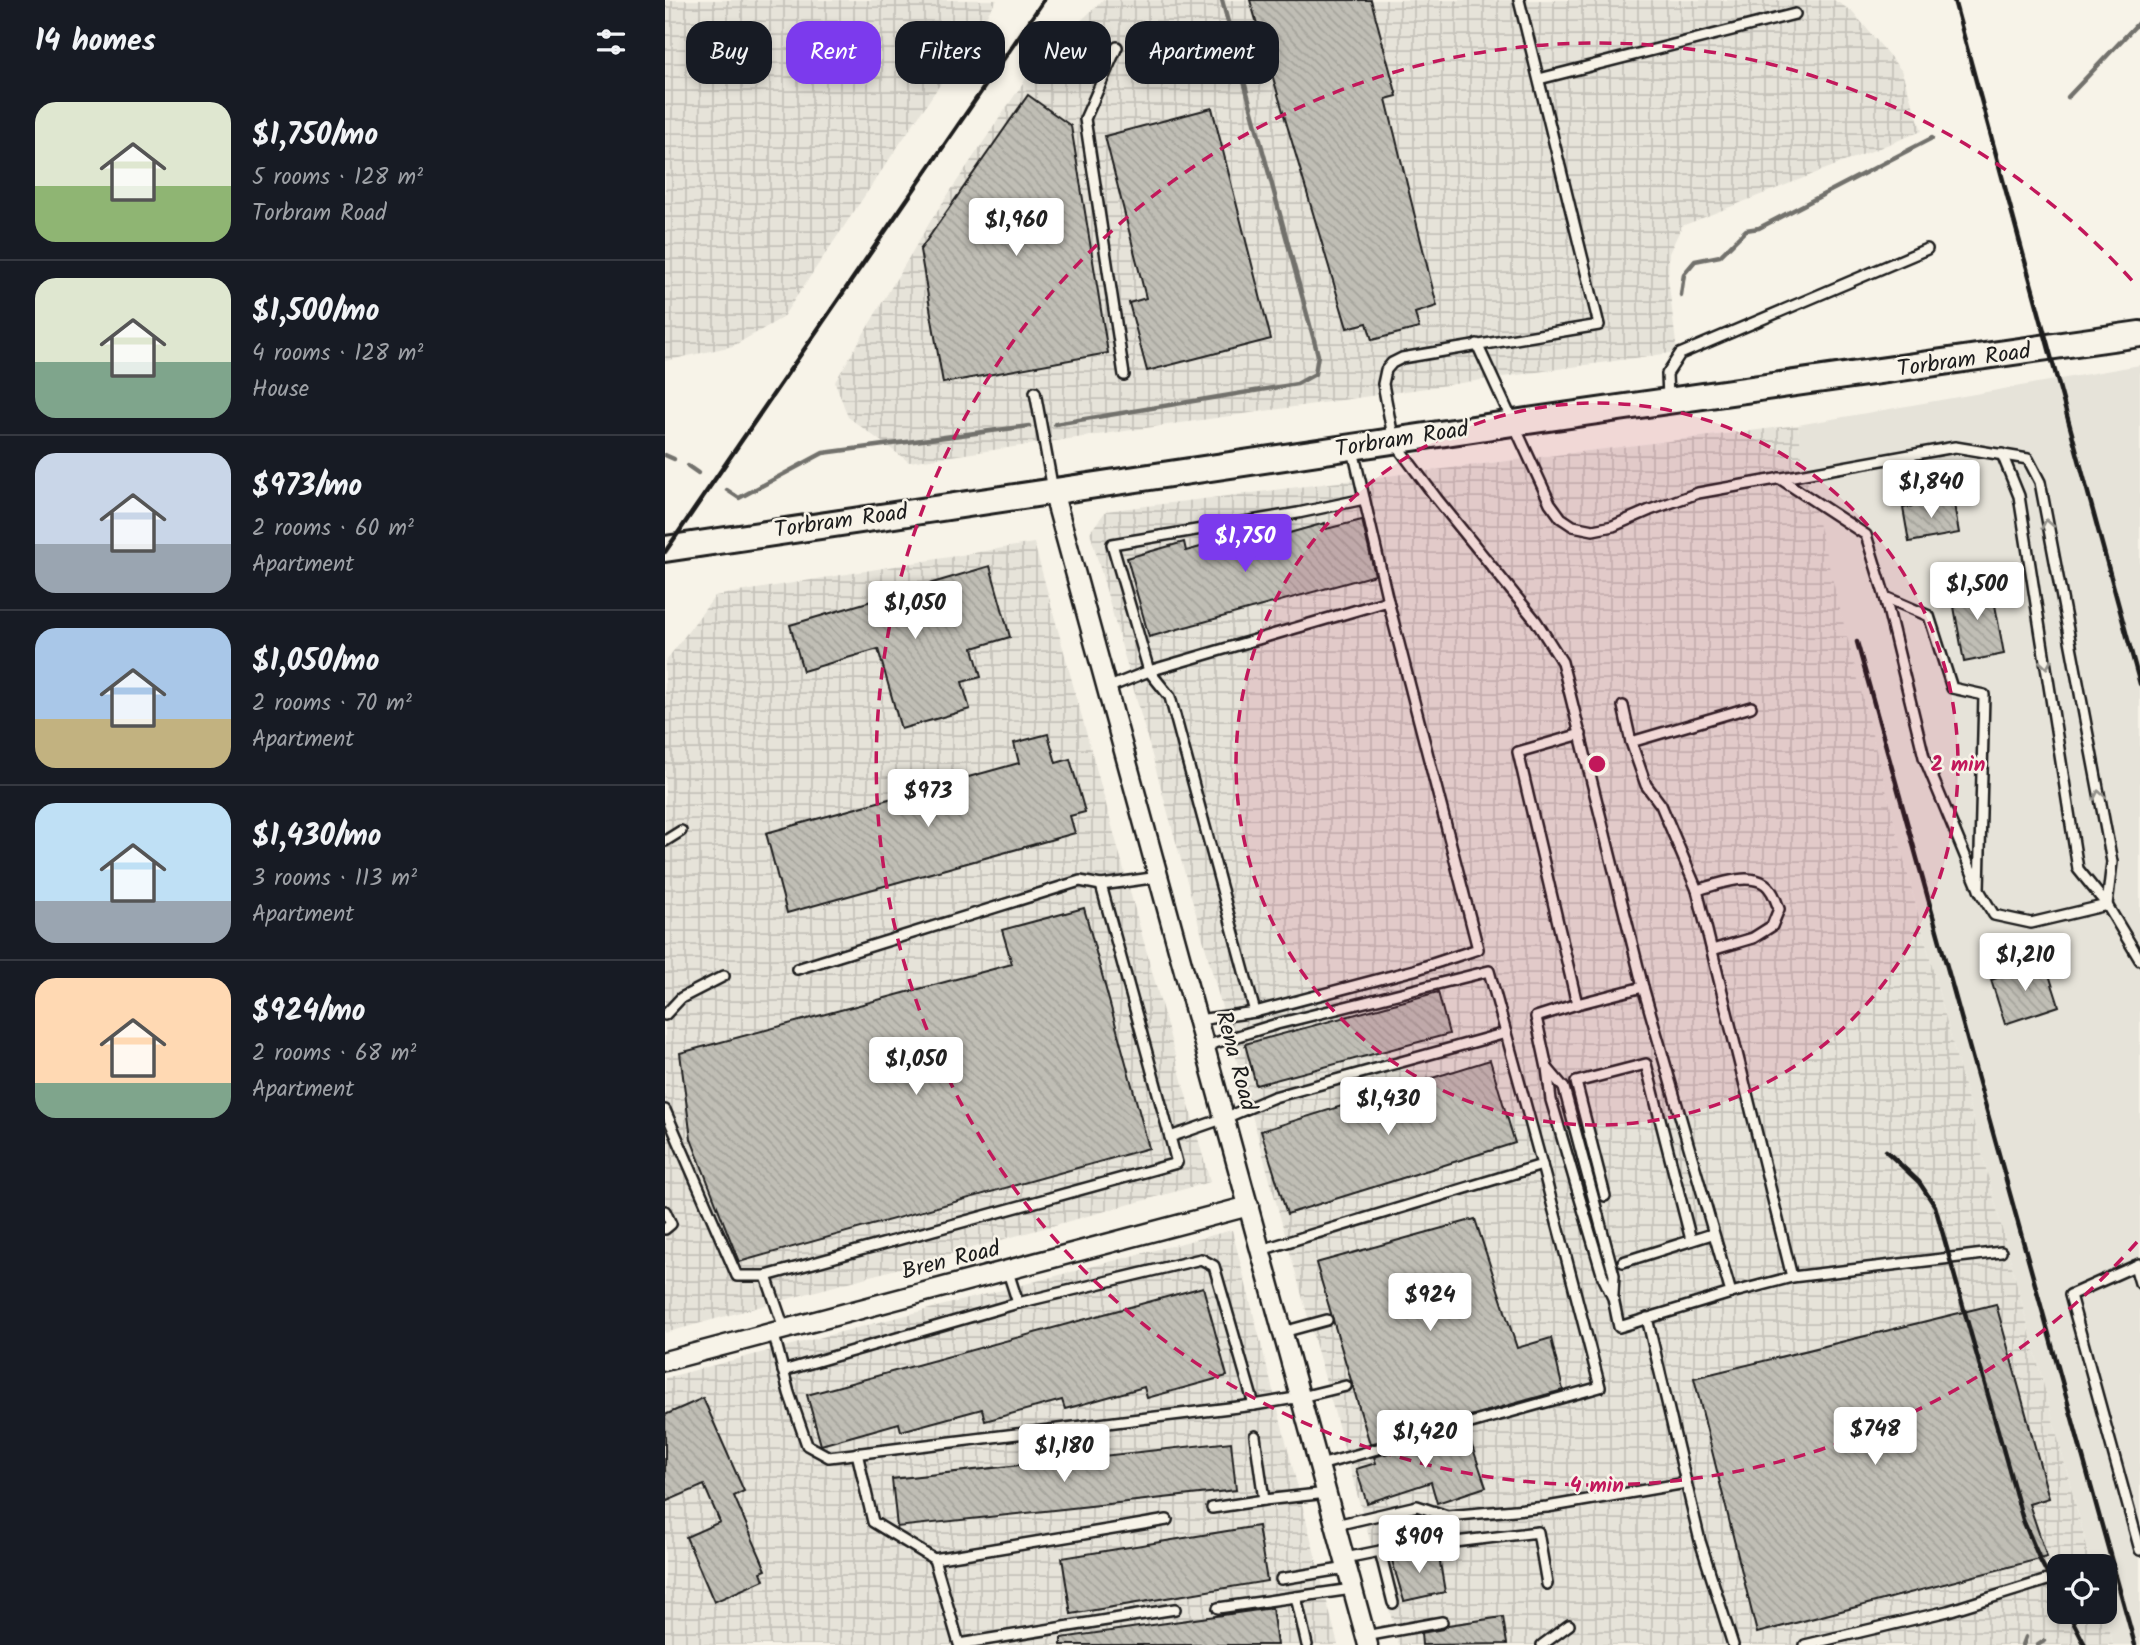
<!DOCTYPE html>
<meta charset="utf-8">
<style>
body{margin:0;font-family:Kalam,sans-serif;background:#242831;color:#f1f3f6;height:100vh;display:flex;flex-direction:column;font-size:26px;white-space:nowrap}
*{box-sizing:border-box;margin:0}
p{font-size:23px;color:#9ea1a6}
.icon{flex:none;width:38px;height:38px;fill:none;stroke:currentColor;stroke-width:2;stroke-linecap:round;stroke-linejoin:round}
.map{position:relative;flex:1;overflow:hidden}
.sheet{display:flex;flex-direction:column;background:#171b24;width:665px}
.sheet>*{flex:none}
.guide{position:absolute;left:21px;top:21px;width:665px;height:63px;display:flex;gap:14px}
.controls{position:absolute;left:1382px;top:1554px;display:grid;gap:14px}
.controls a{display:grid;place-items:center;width:70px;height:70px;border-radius:14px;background:#171b24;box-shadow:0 4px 10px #0003;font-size:35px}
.price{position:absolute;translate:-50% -60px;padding:0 16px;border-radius:7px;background:#fff;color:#222;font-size:23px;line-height:46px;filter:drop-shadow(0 2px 4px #0008)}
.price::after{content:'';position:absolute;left:50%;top:42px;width:21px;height:16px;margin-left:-10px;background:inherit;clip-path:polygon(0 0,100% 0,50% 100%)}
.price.selected{background:#7c3aed;color:#fff}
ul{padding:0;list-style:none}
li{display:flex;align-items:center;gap:21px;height:175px;padding:0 35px}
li+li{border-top:2px solid #363941}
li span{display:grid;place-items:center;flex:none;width:196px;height:140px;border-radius:21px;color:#555}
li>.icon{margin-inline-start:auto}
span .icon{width:84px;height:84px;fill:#fffc;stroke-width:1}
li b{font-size:30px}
h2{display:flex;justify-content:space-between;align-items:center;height:84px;padding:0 35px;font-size:30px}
.pill{padding:0 24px;border-radius:21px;background:#171b24;box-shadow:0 4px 10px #0003;font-size:24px;line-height:63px}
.pill.selected{background:#7c3aed;color:#fff}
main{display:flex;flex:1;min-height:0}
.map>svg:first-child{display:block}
.built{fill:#e6e3d9}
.industrial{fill:url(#industrial-grid)}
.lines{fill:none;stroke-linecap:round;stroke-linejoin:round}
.stream{stroke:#72716c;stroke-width:4.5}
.building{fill:url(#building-back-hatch);stroke:#1c1c1c;stroke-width:2}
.service-casing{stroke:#1c1c1c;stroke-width:14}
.minor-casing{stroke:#1c1c1c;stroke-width:23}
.secondary-casing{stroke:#1c1c1c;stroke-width:30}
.service{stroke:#f7f3e8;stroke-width:9}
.minor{stroke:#f7f3e8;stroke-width:18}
.secondary{stroke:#f7f3e8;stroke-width:24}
.rail{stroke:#1c1c1c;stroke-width:4.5}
.oneway{stroke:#94928c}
.ring{fill:none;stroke:#c2185b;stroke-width:3.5;stroke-dasharray:12 9}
.labels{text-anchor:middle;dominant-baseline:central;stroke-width:5;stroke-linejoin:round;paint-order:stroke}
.street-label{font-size:23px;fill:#1c1c1c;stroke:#f7f3e8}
.centre{fill:#c2185b;stroke:#f7f3e8;stroke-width:3.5}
.ring-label{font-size:21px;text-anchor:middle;font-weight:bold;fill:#c2185b;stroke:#f7f3e8;stroke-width:5;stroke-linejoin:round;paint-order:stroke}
</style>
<main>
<section class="sheet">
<h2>14 homes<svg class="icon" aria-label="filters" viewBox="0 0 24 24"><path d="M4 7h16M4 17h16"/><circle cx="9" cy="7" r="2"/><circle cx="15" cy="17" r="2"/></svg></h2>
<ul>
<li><span style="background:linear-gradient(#dfe7d0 60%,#8fb573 0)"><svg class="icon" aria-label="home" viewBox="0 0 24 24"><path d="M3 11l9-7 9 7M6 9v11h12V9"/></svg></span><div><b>$1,750/mo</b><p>5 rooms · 128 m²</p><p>Torbram Road</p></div></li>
<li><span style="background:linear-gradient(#dfe7d0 60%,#7fa58c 0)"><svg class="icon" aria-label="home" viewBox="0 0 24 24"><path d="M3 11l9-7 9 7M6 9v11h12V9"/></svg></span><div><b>$1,500/mo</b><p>4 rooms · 128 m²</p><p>House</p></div></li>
<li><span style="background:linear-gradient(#c9d6e8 65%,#9aa5b1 0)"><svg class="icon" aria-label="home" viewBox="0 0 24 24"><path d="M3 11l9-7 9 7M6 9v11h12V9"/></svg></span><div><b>$973/mo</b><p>2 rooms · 60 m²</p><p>Apartment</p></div></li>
<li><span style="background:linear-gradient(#a9c7e8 65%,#c2b280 0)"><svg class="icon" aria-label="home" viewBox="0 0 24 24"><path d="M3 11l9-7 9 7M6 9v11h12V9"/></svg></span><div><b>$1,050/mo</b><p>2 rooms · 70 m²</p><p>Apartment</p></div></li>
<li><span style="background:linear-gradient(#bfe0f5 70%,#9aa5b1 0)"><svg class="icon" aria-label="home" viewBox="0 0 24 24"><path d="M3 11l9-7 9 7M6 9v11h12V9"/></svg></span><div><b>$1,430/mo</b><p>3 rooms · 113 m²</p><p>Apartment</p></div></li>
<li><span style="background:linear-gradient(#ffd9b3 75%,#7fa58c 0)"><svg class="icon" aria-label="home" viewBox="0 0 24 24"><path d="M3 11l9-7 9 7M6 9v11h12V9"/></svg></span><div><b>$924/mo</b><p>2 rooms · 68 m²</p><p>Apartment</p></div></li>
</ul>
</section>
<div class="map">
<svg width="1475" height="1645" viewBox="0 0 1475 1645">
<defs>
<pattern id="industrial-grid" width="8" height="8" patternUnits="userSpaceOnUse" patternTransform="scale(1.75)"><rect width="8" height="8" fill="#e6e3d9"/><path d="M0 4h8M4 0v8" fill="none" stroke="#c5c2ba"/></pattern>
<pattern id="building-back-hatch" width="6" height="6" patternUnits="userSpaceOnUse" patternTransform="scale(1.75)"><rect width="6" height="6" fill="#c0beb5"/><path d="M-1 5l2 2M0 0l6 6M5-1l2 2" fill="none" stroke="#a4a39b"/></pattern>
</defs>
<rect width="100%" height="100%" fill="#f7f3e8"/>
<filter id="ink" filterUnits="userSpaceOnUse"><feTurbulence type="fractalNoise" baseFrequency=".0143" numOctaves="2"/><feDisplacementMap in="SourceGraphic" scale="14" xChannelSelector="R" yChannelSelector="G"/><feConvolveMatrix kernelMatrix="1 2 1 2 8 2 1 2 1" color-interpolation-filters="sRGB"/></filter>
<g filter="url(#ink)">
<!-- built -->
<polygon class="built" points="1475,365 1475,1645 1448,1645 1440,1612 1440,1566 1427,1566 1248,895 1137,464 1133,425"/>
<!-- industrial -->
<g class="industrial">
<polygon points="0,0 332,0 117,318 68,346 0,361"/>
<polygon points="438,0 1169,0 1188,12 1236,70 1257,131 1017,226 1004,253 1003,277 1012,352 244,462 183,417 170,382 268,217 372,62"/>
<polygon points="1133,425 1138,464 1248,895 1427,1566 1395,1566 1395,1612 1440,1612 1448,1645 734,1645 425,532 441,511"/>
<polygon points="369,543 545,1182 0,1333 0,662 50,596"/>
<polygon points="567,1230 673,1645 0,1645 0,1378"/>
</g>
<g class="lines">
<!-- stream -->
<g class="stream">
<polyline points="1403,97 1475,21"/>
<polyline points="1016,295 1019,274 1030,261 1055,256 1081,230 1094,228 1267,138"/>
<polyline points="390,424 632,384 650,374 653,355 557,0"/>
<polyline points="0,455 9,459"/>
<polyline points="23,466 33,473"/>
<polyline points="62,490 74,498 158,453 364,426"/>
<polyline points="1358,1645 1361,1637"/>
<polyline points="1373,1645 1379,1641"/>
</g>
</g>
<!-- building -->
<g class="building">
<polygon points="585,0 706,0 732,96 721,99 772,306 750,313 754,328 707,340 702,323 682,328"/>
<polygon points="363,95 406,126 443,353 278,383 255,250"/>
<polygon points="547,108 606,339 482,371 464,303 481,298 440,136"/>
<polygon points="1288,498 1294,533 1244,542 1238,508"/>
<polygon points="697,520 710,575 484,637 462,558 519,542 521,551 590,532 592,542 660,523 661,529"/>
<polygon points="325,566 345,637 308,648 316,677 297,682 305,709 236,729 213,649 138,671 125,625"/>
<polygon points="1326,583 1339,654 1299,662 1286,590"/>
<polygon points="383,734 391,763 405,759 420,812 405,816 410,833 122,913 101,833 354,763 349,743"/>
<polygon points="419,908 484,1148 74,1262 26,1139 15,1053 347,964 337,930"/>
<polygon points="1380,962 1394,1006 1340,1024 1326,980"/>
<polygon points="773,992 784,1034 591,1085 580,1044"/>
<polygon points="825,1060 850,1143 622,1214 596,1131"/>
<polygon points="810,1219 852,1348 886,1338 898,1390 705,1444 651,1263"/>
<polygon points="538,1287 562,1376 482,1398 479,1387 400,1409 397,1400 320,1421 317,1409 236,1431 234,1423 156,1445 142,1395"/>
<polygon points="1331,1304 1384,1498 1364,1504 1382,1557 1092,1633 1029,1378"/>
<polygon points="38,1398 79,1491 69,1496 101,1570 96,1572 99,1580 49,1602 21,1537 55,1522 39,1485 0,1502 0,1415"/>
<polygon points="802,1431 821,1487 772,1503 766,1482 702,1503 691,1469 711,1463 709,1457"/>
<polygon points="566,1442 571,1490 232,1527 227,1479"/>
<polygon points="593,1526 602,1581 406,1614 397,1558"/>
<polygon points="773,1551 780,1592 739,1601 726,1557"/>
<polygon points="607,1608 612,1645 396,1645 396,1638"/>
<polygon points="838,1617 842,1644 757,1645 756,1633 778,1629 783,1625"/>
</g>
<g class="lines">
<!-- service casing -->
<g class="service-casing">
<g id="service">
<polyline points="854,0 934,325 737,358 727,363 721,370 718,384 729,442 772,499 871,621 897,662 978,987 1066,1293 954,1327 948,1298 938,1277 886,1100 882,1068 871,1017 912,1004"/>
<polyline points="452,47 420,119 459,375"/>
<polyline points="874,79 1130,14"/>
<polyline points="812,344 885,503 896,518 908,526 928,530 948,526 985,510 1033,493 1290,447 1363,459 1375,482 1447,862 1442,905 1366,923 1329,915 1314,890 1319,695 1287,688 1264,616 1220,597 1201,535 1114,478"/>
<polyline points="370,392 388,490"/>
<polyline points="1003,398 1002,374 1015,354 1262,249"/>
<polyline points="1337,454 1354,496 1413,869 1442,905 1475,960"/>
<polyline points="699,499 633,513 447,544 484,671 505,697 590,1012 749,970 813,949 723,601"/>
<polyline points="1220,597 1259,757 1313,887"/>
<polyline points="442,688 484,671 723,601 688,450"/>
<polyline points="958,706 966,742 981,785 996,805 1032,890 1127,1277"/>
<polyline points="916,734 853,752 912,1004 978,987"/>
<polyline points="966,742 1086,707"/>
<polyline points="0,841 16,831"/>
<polyline points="436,885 505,1137"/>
<path d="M1032,890C1051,885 1082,872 1100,884C1108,890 1111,901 1114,909L1107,926L1088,938L1047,950"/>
<polyline points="132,969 415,881 436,885 494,877"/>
<polyline points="0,1015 16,998 59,976"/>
<polyline points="533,1020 590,1012"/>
<polyline points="540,1046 612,1024 824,971 877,1165 596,1250"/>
<polyline points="883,1069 899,1088 949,1275 948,1295"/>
<polyline points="0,1110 72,1276 101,1276"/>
<polyline points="940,1196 911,1082 981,1064 1026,1240"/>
<polyline points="0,1211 6,1224 0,1229"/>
<polyline points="958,1262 1047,1234"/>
<polyline points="1474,1264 1470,1266 1475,1283"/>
<polyline points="1470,1266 1405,1295 1475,1550"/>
<polyline points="343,1272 353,1303 536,1259 549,1266 589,1405"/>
<polyline points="1066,1293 1127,1277 1336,1252"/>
<polyline points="982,1318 1035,1541 1068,1645"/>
<polyline points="119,1328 101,1276 512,1163 505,1137 560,1118 609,1097 841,1033"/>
<polyline points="108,1331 124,1393 142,1445 164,1457 589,1405 636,1397 681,1386"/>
<polyline points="618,1332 662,1320"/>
<polyline points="118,1371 353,1303"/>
<polyline points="590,1436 599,1500 662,1493"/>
<polyline points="192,1453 208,1522 269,1559"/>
<polyline points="655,1465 935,1387 877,1165"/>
<polyline points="547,1508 599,1500"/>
<polyline points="502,1520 269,1559 294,1644 510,1609"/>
<polyline points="671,1525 752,1506 782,1516 882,1507 1021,1483"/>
<polyline points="715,1551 728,1603"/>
<polyline points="680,1558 715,1551 873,1532 882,1584"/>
<polyline points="616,1579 682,1568"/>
<polyline points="553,1608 631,1597"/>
<polyline points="700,1636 777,1622"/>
<polyline points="642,1645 631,1597 687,1589"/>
<polyline points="877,1645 904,1625"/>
<polyline points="1140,1645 1283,1611 1392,1577"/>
</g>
</g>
<!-- minor casing -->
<g class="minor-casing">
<g id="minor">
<polyline points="388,491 703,1645"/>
<polyline points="0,1361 584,1206"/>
</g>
</g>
<!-- secondary casing -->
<g class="secondary-casing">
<polyline id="secondary" points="0,549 848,423 1475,334"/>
</g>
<!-- service -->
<use href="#service" class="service"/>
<!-- minor -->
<use href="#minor" class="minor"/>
<!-- secondary -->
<use href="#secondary" class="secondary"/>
<!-- rail -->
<g class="rail">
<polyline points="1289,0 1475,684"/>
<polyline points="0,552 379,0"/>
<polyline points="1192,642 1470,1645"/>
<polyline points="1221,1151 1254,1182 1270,1206 1358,1520 1376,1562 1395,1597"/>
<polyline points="1403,1612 1420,1645"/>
</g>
</g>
<!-- one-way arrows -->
<defs><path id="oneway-chevron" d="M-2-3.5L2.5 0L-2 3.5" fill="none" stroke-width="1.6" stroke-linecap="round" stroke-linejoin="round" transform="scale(1.75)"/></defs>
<g class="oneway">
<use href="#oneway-chevron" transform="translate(1382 524) rotate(-101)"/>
<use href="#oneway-chevron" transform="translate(1381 664) rotate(81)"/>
<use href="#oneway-chevron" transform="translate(1434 795) rotate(-101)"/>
</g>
</g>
<!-- distance rings -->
<circle cx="932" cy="764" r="361" fill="#c2185b" fill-opacity=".12"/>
<g class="ring">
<circle cx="932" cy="764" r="361"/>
<path d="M1472 1242A721 721 0 1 1 1472 286"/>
</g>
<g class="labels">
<!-- street labels -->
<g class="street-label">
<text transform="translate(1299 361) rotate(-8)">Torbram Road</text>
<text transform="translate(737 440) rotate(-9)">Torbram Road</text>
<text transform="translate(176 522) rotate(-8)">Torbram Road</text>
<text transform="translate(570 1061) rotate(75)">Rena Road</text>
<text transform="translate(286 1261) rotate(-14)">Bren Road</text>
</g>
</g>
<circle cx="932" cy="764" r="10" class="centre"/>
<g class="ring-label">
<text x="1293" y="771">2 min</text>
<text x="932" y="1492">4 min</text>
</g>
</svg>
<div class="controls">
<a><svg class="icon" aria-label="locate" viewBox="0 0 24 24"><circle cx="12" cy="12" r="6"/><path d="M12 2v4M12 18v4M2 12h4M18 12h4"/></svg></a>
</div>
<b class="price" style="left:351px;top:258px">$1,960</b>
<b class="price" style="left:1266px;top:520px">$1,840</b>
<b class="price selected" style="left:580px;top:574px">$1,750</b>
<b class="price" style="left:1312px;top:622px">$1,500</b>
<b class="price" style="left:250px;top:641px">$1,050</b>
<b class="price" style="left:263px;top:829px">$973</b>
<b class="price" style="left:1360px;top:993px">$1,210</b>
<b class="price" style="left:251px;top:1097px">$1,050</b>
<b class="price" style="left:723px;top:1137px">$1,430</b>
<b class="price" style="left:765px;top:1333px">$924</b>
<b class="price" style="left:1210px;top:1467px">$748</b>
<b class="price" style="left:760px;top:1470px">$1,420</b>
<b class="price" style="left:399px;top:1484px">$1,180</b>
<b class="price" style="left:754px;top:1575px">$909</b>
<div class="guide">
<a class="pill">Buy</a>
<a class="pill selected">Rent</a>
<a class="pill">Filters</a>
<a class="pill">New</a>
<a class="pill">Apartment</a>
</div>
</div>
</main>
